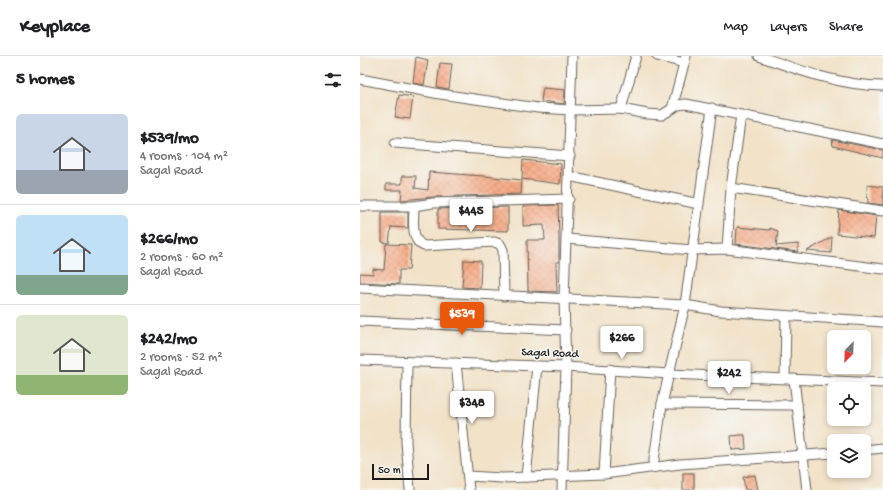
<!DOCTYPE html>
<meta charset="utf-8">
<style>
body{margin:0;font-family:"Gochi Hand",sans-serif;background:#f2f2f2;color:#202124;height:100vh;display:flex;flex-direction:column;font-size:15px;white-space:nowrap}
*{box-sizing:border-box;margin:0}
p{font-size:13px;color:#757577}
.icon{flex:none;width:22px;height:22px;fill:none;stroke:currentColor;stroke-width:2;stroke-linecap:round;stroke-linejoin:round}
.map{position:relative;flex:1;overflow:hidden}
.sheet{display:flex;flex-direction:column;background:#fff;width:360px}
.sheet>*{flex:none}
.needle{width:26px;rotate:203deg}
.buttons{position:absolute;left:467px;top:274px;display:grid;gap:8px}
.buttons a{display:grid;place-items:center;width:44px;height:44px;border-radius:6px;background:#fff;box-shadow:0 2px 6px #0003;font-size:20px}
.scale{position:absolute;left:12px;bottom:10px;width:57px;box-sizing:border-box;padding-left:4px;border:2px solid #1c1c1c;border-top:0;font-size:11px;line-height:14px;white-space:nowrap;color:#1c1c1c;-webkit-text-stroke:3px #f6f6f2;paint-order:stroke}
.price{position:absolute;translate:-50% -34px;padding:0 9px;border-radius:4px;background:#fff;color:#222;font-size:13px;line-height:26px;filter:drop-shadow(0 1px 2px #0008)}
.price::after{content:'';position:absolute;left:50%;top:24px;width:12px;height:9px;margin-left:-6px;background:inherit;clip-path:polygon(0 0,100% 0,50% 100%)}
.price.current{background:#ea580c;color:#fff}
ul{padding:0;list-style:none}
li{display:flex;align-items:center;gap:12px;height:100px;padding:0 16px}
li+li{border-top:1px solid #e0e0e0}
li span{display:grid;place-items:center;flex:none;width:112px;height:80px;border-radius:6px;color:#555}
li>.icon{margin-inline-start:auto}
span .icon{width:48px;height:48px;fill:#fffc;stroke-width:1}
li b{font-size:17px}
h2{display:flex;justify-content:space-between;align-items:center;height:48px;padding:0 16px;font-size:17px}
header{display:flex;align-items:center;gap:24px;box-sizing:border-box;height:56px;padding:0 20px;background:#fff;border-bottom:1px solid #e0e0e0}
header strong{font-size:19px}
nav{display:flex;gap:22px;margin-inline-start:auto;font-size:14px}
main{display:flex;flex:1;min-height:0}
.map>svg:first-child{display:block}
.building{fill:url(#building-cross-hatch)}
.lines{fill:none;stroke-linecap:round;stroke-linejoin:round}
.minor-casing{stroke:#676158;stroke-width:11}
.minor{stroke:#fff;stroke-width:9}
.labels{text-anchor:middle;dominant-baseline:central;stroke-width:3;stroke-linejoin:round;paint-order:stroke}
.street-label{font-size:12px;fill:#1c1c1c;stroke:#f6f6f2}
</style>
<header>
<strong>Keyplace</strong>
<nav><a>Map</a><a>Layers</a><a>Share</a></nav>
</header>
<main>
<section class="sheet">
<h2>5 homes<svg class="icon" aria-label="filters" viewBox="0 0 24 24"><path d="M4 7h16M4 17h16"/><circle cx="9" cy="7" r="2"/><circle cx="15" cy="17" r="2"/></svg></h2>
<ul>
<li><span style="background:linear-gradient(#c9d6e8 70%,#9aa5b1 0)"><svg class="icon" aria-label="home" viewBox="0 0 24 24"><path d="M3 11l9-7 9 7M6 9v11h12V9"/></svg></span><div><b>$539/mo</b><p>4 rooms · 104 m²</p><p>Sagal Road</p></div></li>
<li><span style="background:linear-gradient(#bfe0f5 75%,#7fa58c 0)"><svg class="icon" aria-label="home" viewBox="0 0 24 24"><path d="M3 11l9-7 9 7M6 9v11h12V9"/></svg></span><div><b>$266/mo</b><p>2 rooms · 60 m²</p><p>Sagal Road</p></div></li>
<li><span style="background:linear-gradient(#dfe7d0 75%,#8fb573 0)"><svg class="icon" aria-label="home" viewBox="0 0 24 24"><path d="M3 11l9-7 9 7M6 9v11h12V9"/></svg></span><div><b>$242/mo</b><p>2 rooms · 52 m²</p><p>Sagal Road</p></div></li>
</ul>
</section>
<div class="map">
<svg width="523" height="434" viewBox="0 0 523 434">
<defs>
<pattern id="building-cross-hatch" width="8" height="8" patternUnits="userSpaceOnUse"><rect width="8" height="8" fill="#f6a984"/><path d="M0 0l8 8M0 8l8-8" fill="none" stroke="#d29171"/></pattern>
</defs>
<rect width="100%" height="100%" fill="#f6f6f2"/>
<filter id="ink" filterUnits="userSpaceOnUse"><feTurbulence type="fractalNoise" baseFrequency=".025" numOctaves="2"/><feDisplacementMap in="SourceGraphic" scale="8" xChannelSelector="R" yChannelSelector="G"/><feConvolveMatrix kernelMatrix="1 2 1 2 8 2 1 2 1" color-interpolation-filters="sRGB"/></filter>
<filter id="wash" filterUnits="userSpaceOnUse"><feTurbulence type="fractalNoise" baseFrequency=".012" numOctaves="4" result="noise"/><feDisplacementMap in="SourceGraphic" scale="16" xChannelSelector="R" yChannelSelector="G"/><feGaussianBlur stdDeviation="0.9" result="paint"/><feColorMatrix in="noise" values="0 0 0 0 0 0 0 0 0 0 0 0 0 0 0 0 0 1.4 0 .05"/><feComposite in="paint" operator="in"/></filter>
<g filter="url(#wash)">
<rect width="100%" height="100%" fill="#f2e2c8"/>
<g id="blocks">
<!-- building -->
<g class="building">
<polygon points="56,1 68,4 64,29 53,27"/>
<polygon points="80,7 92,8 89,33 77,31"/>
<polygon points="183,32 205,34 204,48 181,45"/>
<polygon points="39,39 53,41 50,63 35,61"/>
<polygon points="472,84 523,94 523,102 473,90"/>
<polygon points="163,104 201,108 200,128 162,123"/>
<polygon points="69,116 123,120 162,124 161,138 73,141 41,144 42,134 26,134 26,128 42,128 42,120 56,120 55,132 68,134"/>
<polygon points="507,129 523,131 523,149 508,147"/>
<polygon points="198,149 199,181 199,206 196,206 197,236 168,235 167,184 185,184 184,169 163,170 163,150"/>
<polygon points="148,151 148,175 78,173 78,153"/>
<polygon points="479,154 516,160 514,182 477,178"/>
<polygon points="22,156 48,156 48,172 31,171 29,187 22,186"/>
<polygon points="377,171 410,174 410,172 418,175 416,190 438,188 438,196 376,188"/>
<polygon points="472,181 471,197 447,195 465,185"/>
<polygon points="26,188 51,189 49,214 39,214 39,228 0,226 0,217 13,218 13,213 24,214"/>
<polygon points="104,204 121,205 120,232 102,231"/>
<polygon points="381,379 385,379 386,393 372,394 371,380"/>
<rect x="323" y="417" width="11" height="17"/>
<polygon points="395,419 398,434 385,434 383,421"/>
</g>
</g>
</g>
<g filter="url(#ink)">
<use href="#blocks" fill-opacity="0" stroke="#676158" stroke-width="1"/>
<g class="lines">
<!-- minor casing -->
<g class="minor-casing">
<g id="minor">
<polyline points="297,0 324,7"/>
<path d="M399,0C438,14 482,30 523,30"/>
<polyline points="0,23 80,38 178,52 212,54 261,53 287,58 302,59 318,49 326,48 523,88"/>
<polyline points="261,53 276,0"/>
<polyline points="312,53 326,0"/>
<polyline points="35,87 210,100"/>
<polyline points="209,120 339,148"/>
<polyline points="371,132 523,155"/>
<polyline points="0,150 54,150 73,147 209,143"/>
<path d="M54,150C54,163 50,185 64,190L134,186L140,188L143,194L144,240"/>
<polyline points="207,183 332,194 367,193 523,213"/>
<polyline points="367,193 371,132 381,59"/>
<polyline points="0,232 325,249 361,255 523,266"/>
<polyline points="0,265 206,274"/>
<polyline points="0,304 206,311 309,318 523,327"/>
<polyline points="47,307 46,386 50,434"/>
<polyline points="96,307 109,434"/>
<polyline points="425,322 426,260"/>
<polyline points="434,323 447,434"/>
<polyline points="302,348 437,349"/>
<polyline points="504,394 523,392"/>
<polyline points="293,411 302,348 325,249 352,52"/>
<polyline points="244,418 250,313"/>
<polyline points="108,420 142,422 244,418 320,408 474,397"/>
<polyline points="166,421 177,310"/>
<polyline points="202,434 206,311 204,243 212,0"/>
</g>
</g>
<!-- minor -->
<use href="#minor" class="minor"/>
</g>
</g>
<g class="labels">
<!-- street labels -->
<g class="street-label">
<text transform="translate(190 298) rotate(2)">Sagal Road</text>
</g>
</g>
</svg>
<div class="buttons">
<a><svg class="needle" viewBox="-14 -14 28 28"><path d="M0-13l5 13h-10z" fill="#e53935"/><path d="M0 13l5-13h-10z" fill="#757577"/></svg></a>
<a><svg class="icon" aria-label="locate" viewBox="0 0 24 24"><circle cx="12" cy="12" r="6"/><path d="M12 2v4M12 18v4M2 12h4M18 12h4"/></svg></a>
<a><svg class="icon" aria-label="layers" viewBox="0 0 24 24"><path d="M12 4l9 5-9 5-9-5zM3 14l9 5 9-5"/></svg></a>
</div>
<div class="scale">50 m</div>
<b class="price" style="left:111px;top:177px">$445</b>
<b class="price current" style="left:102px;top:280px">$539</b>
<b class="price" style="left:262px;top:304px">$266</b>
<b class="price" style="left:369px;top:339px">$242</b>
<b class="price" style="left:112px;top:369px">$348</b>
</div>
</main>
